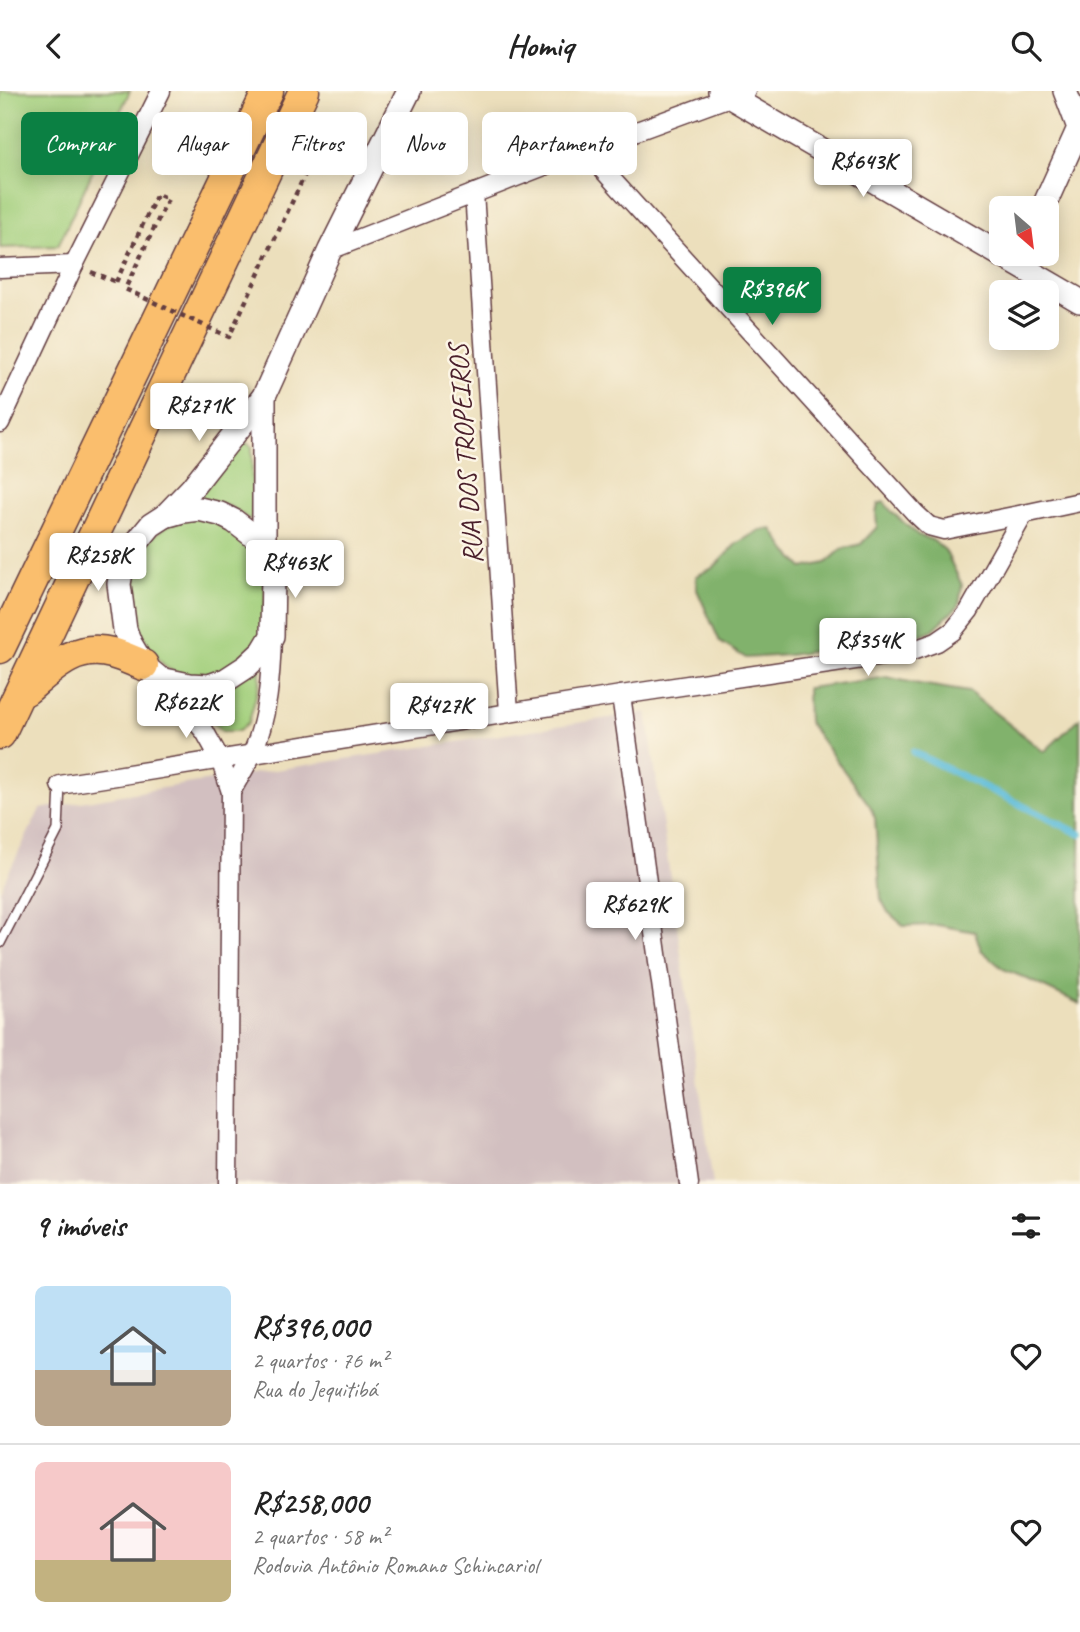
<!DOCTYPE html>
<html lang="pt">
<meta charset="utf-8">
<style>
body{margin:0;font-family:Caveat,sans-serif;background:#f6f6f6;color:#222;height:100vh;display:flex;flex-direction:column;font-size:26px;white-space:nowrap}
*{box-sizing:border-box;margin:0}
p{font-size:23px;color:#767676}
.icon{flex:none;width:38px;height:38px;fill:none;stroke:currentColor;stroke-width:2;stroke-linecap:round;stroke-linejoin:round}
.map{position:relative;height:1093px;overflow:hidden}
.panel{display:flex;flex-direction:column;background:#fff;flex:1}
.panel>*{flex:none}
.top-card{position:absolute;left:21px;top:21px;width:700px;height:63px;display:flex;gap:14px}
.needle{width:46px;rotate:152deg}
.buttons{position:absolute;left:989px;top:105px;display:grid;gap:14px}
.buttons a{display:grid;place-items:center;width:70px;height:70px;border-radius:10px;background:#fff;box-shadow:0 4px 18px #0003;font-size:35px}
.price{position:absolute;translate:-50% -60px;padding:0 16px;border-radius:7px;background:#fff;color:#222;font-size:23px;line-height:46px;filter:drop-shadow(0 2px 4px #0008)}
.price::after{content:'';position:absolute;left:50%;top:42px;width:21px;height:16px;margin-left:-10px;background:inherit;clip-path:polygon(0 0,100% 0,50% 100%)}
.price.selected{background:#0b8043;color:#fff}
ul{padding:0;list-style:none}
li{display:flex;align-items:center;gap:21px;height:175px;padding:0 35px}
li+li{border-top:2px solid #e0e0e0}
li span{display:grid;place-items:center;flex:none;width:196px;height:140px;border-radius:10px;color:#555}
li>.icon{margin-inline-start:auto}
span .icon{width:84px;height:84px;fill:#fffc;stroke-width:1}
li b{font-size:30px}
h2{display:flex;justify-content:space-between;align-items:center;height:84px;padding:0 35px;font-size:30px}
.pill{padding:0 24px;border-radius:10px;background:#fff;box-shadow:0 4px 18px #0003;font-size:24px;line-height:63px}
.pill.selected{background:#0b8043;color:#fff}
header{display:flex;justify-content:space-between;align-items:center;height:91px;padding:0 35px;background:#fff;font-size:32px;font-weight:700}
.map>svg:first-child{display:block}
.industrial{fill:#d2bfc0}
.green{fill:#a2cf7c;stroke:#767754;stroke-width:2}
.forest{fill:#81b26c;stroke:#66684c;stroke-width:2}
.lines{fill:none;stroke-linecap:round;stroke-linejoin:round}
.stream{stroke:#5bbcd9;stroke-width:7}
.service-casing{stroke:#623c41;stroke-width:12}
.minor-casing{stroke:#623c41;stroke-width:21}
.tertiary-casing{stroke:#623c41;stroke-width:26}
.trunk-casing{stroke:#623c41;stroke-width:33}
.path{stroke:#623c41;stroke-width:4.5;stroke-dasharray:5 5;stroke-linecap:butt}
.service{stroke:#fff;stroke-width:9}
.minor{stroke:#fff;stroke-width:18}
.tertiary{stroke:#fff;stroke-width:23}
.trunk{stroke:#fabe6d;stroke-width:30}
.path-bridge{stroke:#623c41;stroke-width:4.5;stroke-dasharray:5 5;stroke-linecap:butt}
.labels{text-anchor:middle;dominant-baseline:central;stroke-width:5;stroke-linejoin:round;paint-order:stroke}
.street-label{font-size:28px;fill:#4a1f2b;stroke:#fcf5e5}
</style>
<header><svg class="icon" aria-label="back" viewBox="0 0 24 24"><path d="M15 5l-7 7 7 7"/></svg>Homiq<svg class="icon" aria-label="search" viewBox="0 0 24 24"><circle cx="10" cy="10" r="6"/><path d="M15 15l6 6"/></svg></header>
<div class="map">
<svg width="1080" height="1093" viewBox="0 0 1080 1093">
<rect width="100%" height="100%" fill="#fcf5e5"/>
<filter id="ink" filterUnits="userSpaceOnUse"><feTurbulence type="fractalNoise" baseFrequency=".0143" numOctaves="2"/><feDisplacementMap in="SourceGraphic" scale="14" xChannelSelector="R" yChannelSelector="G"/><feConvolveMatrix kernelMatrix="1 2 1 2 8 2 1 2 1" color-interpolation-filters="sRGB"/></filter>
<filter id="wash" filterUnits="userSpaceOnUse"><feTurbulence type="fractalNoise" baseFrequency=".00686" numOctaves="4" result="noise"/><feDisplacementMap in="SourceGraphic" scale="28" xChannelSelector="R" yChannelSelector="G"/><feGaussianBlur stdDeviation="1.57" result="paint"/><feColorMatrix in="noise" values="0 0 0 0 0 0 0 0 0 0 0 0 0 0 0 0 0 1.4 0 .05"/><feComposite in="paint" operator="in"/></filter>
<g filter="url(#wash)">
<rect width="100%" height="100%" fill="#ecdfbc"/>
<!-- industrial -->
<polygon class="industrial" points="647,621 713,1093 0,1093 0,799 40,718 192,692"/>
<!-- green -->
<g class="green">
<polygon points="0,0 130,0 58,155 0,157"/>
<polygon points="245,351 252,356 252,430 229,415 197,407 238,354"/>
<polygon points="190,427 214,428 256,456 265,486 265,531 258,551 243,569 216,583 190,587 168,578 152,562 141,539 135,489 135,473 148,450 166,435"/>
<polygon points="260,574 260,590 249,631 239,640 222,640 187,603"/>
</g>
<!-- forest -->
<g class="forest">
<polygon points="884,411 892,421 918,444 932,449 945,459 962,494 959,514 933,539 915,546 789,564 746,567 720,551 697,499 696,485 713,477 736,453 760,439 772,438 787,460 803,477 826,472 842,458 861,453 877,436 876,422 878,413"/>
<polygon points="887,586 914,592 969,601 1044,661 1080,627 1080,913 1023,886 1003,878 981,859 975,841 937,834 904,835 888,821 881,808 875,727 870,715 808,631 807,597"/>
</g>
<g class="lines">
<!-- stream -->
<polyline class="stream" points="913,661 1080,743"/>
</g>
</g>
<g filter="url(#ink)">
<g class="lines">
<!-- service casing -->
<g class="service-casing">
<polyline id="service" points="0,852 58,739 60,694"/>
</g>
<!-- minor casing -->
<g class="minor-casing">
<g id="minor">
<polyline points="585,59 915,422 929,435 944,439 1024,423 1080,411"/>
<polyline points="474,102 509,621"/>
<polyline points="330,159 585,59 746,0"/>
<polyline points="0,177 74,174"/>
<polyline points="0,332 74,174 161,0"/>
<polyline points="160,588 205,641 220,668 231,701 228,1093"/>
<polyline points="621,604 689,1093"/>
<polyline points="60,694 621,604 909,561 937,551 953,540 969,520 1024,423"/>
<path d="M231,701C238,688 246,676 252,663C268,628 271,583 272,545"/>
</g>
</g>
<!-- tertiary casing -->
<g class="tertiary-casing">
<g id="tertiary">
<polyline points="720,0 1080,210"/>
<polyline points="1043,117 1079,37 1065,0"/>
<polyline points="264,305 264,453"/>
<polygon points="199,418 220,423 234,430 264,453 273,482 272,545 263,560 246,576 226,589 209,595 189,594 160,588 143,574 130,552 125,539 119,493 122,476 128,462 151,434 165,425 183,420"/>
<polyline points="165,425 191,398 264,305 330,159 409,0"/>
</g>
</g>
<!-- trunk casing -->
<g class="trunk-casing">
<g id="trunk">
<polyline points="0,557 268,0"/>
<path d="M26,599C52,577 75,552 112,562C123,565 133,570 143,574"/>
<polyline points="0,643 304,0"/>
</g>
</g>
<!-- path -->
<g class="path">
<polyline points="315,62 366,35"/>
<polyline points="91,181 116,191"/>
</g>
<!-- service -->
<use href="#service" class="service"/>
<!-- minor -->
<use href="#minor" class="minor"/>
<!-- tertiary -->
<use href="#tertiary" class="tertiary"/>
<!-- trunk -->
<use href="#trunk" class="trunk"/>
<!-- path-bridge -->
<polyline class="path-bridge" points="116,191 157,103 168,108 125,198 229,246 315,62"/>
</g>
</g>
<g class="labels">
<!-- street labels -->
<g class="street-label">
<text transform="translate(465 363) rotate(-94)">RUA DOS TROPEIROS</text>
</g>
</g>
</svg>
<div class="buttons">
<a><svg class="needle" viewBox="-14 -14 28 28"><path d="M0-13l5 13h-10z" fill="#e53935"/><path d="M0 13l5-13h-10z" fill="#767676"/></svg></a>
<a><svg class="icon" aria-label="layers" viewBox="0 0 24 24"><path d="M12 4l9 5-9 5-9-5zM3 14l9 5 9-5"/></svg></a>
</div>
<b class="price" style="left:863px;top:108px">R$643K</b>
<b class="price selected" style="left:772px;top:236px">R$396K</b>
<b class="price" style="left:199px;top:352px">R$271K</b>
<b class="price" style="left:98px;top:502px">R$258K</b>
<b class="price" style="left:295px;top:509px">R$463K</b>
<b class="price" style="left:868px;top:587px">R$354K</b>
<b class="price" style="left:186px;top:649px">R$622K</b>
<b class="price" style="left:439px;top:652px">R$427K</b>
<b class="price" style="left:635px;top:851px">R$629K</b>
<div class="top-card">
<a class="pill selected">Comprar</a>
<a class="pill">Alugar</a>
<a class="pill">Filtros</a>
<a class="pill">Novo</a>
<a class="pill">Apartamento</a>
</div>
</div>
<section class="panel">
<h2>9 imóveis<svg class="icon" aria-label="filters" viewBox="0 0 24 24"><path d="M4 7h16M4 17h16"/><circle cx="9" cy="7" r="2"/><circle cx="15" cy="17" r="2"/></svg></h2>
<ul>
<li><span style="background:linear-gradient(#bfe0f5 60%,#b9a48a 0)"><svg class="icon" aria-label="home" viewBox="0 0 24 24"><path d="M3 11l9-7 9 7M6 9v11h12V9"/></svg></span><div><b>R$396,000</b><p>2 quartos · 76 m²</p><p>Rua do Jequitibá</p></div><svg class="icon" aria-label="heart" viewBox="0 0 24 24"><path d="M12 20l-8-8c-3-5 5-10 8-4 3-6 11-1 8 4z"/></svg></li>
<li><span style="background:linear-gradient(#f6c9c9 70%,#c2b280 0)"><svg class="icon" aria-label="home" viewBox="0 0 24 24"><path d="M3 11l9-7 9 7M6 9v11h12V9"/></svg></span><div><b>R$258,000</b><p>2 quartos · 58 m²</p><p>Rodovia Antônio Romano Schincariol</p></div><svg class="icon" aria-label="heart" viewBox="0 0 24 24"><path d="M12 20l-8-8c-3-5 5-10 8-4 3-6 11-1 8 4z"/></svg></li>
</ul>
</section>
